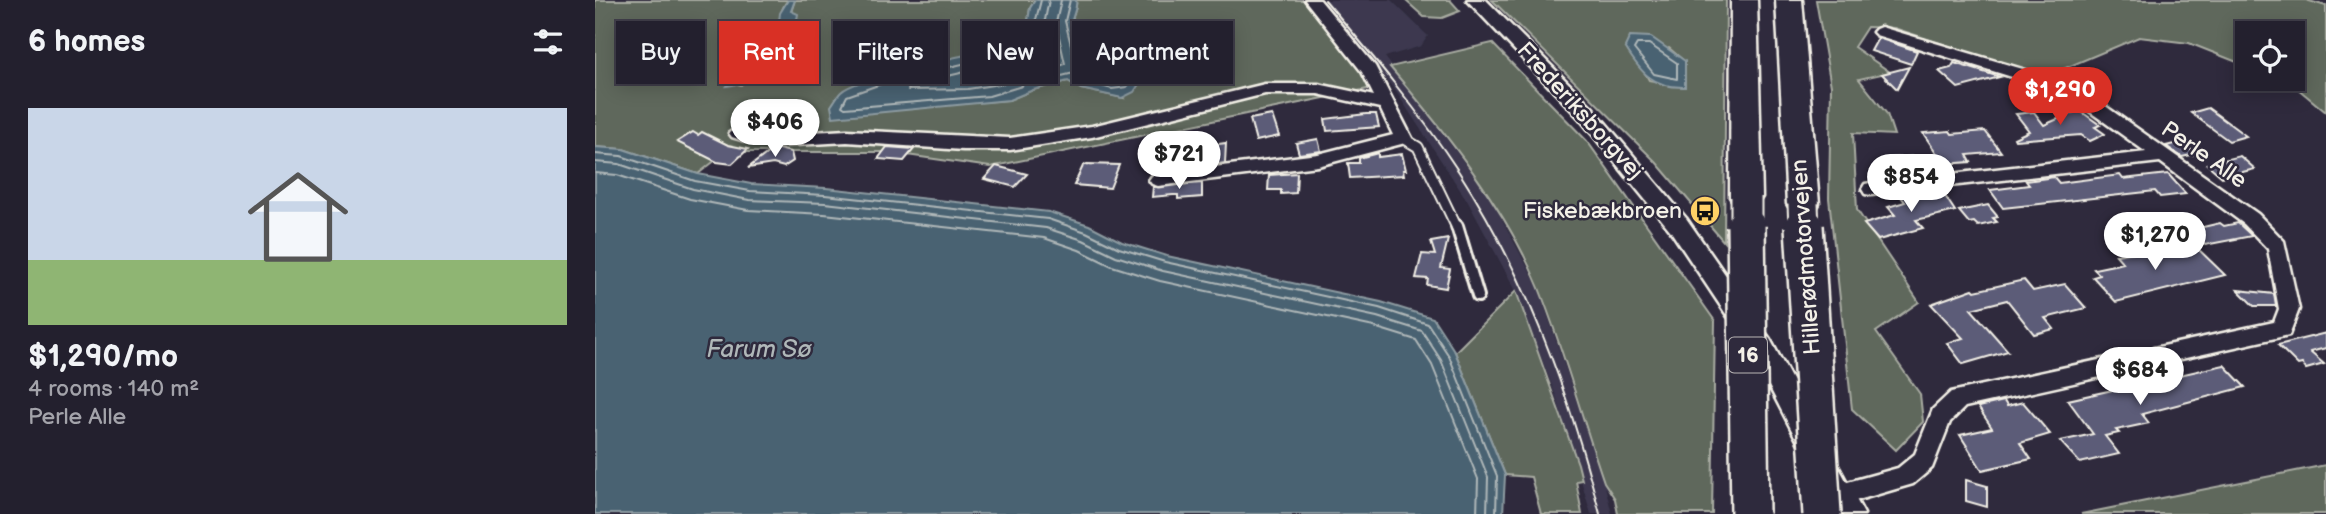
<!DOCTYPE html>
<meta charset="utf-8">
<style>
body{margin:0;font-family:"Balsamiq Sans",sans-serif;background:#2b2836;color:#f1f3f6;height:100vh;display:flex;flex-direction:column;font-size:26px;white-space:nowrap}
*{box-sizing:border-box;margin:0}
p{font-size:23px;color:#a3a3aa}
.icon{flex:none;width:38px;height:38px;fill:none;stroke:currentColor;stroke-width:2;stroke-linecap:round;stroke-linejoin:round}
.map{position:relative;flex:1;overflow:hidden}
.panel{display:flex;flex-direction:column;background:#23202e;width:595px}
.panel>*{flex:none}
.top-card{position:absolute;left:21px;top:21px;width:665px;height:63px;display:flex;gap:14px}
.tools{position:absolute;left:1640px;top:21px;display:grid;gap:14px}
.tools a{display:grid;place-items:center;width:70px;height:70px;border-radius:0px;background:#23202e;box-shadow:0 4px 18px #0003,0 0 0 2px #403e4a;font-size:35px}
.price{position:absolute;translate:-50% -60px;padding:0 16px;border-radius:24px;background:#fff;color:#222;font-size:23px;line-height:46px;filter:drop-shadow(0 2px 4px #0008)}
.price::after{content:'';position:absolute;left:50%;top:42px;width:21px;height:16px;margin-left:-10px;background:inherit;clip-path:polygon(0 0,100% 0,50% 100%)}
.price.on{background:#d93025;color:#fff}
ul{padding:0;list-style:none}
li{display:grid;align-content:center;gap:14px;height:371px;padding:0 28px}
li+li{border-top:2px solid #403e4a}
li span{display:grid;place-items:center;height:217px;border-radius:0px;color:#555}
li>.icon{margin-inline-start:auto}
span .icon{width:126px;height:126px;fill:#fffc;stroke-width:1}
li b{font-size:30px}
h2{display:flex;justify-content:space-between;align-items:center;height:84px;padding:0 28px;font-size:30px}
.pill{padding:0 24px;border-radius:0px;background:#23202e;box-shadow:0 4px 18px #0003,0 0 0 2px #403e4a;font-size:24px;line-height:63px}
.pill.on{background:#d93025;color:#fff}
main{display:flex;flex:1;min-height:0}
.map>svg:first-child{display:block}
.built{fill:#3c394f}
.green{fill:#5e685c;stroke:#a9aca2;stroke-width:2;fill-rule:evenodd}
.water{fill:#496272;stroke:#8d9ba1;stroke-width:2}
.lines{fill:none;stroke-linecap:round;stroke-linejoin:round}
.shore{stroke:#b0b8b9;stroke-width:2}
.building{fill:#5b5b78;stroke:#f4f1e8;stroke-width:2}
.service-far1-casing{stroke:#f4f1e8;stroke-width:13}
.service-casing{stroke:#f4f1e8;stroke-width:16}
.minor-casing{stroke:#f4f1e8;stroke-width:5}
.tertiary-casing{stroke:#f4f1e8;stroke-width:5}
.motorway-casing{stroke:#f4f1e8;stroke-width:5}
.service-far1{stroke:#2f2a3d;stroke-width:9}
.service{stroke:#2f2a3d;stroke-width:10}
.minor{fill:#2f2a3d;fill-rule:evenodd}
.tertiary{fill:#2f2a3d;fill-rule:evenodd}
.motorway{fill:#2f2a3d;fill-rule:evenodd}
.tram{stroke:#f4f1e8;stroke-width:2}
.motorway-bridge-far1-casing{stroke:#f4f1e8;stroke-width:33;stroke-linecap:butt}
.motorway-bridge-casing{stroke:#f4f1e8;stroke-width:42;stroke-linecap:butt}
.motorway-bridge-far1{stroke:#2f2a3d;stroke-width:29}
.motorway-bridge{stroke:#2f2a3d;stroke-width:37}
.labels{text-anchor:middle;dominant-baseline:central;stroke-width:5;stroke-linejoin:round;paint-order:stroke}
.shield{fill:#2f2a3d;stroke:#b9b5b5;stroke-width:2}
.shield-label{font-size:21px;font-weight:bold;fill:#f4f1e8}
.street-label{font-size:23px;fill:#f4f1e8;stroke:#2f2a3d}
.poi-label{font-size:23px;fill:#f4f1e8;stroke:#2f2a3d;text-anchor:end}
.water-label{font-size:24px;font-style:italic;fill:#b0b8b9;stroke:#2f2a3d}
</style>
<main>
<section class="panel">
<h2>6 homes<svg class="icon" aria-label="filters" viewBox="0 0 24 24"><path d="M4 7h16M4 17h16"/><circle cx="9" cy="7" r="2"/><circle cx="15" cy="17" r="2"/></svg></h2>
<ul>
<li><span style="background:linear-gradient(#c9d6e8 70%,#8fb573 0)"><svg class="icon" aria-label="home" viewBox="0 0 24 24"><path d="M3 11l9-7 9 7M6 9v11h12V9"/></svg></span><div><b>$1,290/mo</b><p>4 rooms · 140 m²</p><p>Perle Alle</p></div></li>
</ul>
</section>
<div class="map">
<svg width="1731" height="514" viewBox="0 0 1731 514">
<rect width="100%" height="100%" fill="#2f2a3d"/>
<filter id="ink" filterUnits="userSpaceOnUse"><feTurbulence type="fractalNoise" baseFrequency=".0143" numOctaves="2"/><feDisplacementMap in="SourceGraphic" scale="14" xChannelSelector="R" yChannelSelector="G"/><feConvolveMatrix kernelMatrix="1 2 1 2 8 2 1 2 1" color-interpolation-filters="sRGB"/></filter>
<g filter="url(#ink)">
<!-- built -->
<polygon class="built" points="723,0 796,0 833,36 826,46 790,57 895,197 943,287 1009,482 1017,514 996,514 962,399 921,291 873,202 800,90"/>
<!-- green -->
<g class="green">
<path d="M0,0H193C185,9 184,21 183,33H190L182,47L159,51L147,71L135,82L146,85L189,47L193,37L200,31L196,12L200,0H440L435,8L430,42L418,44L434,57L433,72L426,74L423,65L407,59L400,49L287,76L336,106L414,100L438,90L473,81L486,89L528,98L501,67L494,77L485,78C488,58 477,42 477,22C477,14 483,9 481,0H711L787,86L395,167L291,152H131L103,174L28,149L0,147Z"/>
<polygon points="810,0 855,0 865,11 847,18 829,17"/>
<path d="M897,0H1131L1129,242L1061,162ZM1074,48L1089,61L1090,86L1054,80L1047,68Z"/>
<polygon points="1221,0 1711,0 1731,6 1731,112 1696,83 1686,79 1698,79 1698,33 1652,33 1652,66 1594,43 1544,37 1449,77 1299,28 1272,27 1259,47 1295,72 1264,79 1292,114 1299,135 1258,133 1262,210 1324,302 1281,332 1325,394 1328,422 1301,450 1257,409 1234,198 1236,86"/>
<path d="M897,43L992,141L1120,321L1117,514H1023L1020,499L1009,482C987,418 969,351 944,288C911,208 850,132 795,67Z"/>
<polygon points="921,291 983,464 987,480 981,481 987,514 946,514 936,477 910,475 860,352"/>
<polygon points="1731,465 1731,514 1486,514"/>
</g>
<!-- water -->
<g class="water">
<path d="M193,0H200L196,11L203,14L200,31C193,36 192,42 187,49C174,65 152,84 132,86L159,51L182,47L190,34L188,31L183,33L175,44L164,46L172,29L184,22L185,13Z"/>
<path d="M440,0H481C483,9 477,14 477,22C477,41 488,56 485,78L494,77C505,61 520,60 539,57L548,78L539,92L527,98L486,89L473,81L438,90L414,100L238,117L236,106C239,102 242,96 246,92C261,77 374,54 400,49L407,59L423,65L426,74L433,72L434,57L425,53L417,43L430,41L435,8Z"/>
<path d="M1035,36L1056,37L1090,61V87C1058,88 1046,73 1030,47Z"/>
<polygon points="0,147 28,149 103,174 156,184 231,188 454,212 494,225 527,242 572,256 786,302 838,318 860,352 910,475 908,514 0,514"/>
</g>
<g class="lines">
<!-- shore -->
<g class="shore">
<polyline points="446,0 434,47 441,56 438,78 441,82 479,73 478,53 470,21 475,0"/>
<polyline points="454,0 445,45 452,70 470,64 461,23 466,0"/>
<polygon points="1042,44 1054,44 1082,63 1082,79 1059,74 1039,49"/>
<polygon points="396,57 428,82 427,86 394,96 250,108 247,106 252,96 289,83"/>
<polygon points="532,65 539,77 532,87 517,89 500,84 506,73"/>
<polygon points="391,67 410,77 411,83 373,89 313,90 315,85"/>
<polyline points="0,154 26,156 100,181 155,191 230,195 453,219 491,232 524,248 570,262 784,308 833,324 854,356 902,476 901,514"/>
<polyline points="0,162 24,164 98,189 154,200 230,203 451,228 488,240 521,256 568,271 782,317 827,331 846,360 893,477 892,514"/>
<polyline points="0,173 22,175 95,199 153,210 229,214 449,238 484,250 517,266 565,281 779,327 821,340 837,365 883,479 882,514"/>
</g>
</g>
<!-- building -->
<g class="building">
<polygon points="1283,38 1322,51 1316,64 1276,51"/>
<polygon points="1359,63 1405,77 1363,88 1344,71 1356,68"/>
<polygon points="1314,67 1302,89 1287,74"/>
<polygon points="1613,108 1651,136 1634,141 1596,113"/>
<polygon points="1484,110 1505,125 1500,127 1510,134 1495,141 1486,135 1420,140 1419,138 1434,131 1421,114 1439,112 1449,125"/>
<polygon points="771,114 781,114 784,127 732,131 730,119"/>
<polygon points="677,115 684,136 661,141 655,119"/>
<polygon points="1355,131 1357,134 1390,131 1406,152 1372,155 1376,162 1349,164 1328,133"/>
<polygon points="98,132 103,135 107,132 133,145 153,149 137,164 122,162 82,142"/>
<polygon points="723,139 726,151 704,154 701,143"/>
<polygon points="1587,142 1601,154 1587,157 1571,146"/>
<polygon points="631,143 630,163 559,173 559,167 568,167 567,152"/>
<polygon points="292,147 319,149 309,161 283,159"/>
<polygon points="179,148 196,152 198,161 189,167 178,164 153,168"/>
<polygon points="783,153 783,157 807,154 811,170 808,170 809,175 755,178 753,163 764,163 764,158"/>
<polygon points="1326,156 1335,174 1306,177 1295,158"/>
<polygon points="1645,156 1660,169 1627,177 1612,164"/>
<polygon points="492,164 524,165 515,188 479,185 488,166"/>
<polygon points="401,166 432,174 420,187 389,179"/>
<polygon points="702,173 701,193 686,194 686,190 673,190 674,175"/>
<polygon points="1573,174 1591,194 1565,197 1560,191 1408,208 1395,190 1434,185 1431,181 1459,177 1464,183 1525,175 1528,179"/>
<polygon points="607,183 607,197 583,199 583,195 578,195 557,197 558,187"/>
<polygon points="1346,190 1360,211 1321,220 1328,228 1283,240 1269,224 1300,215 1293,207 1310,202 1304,194"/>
<polygon points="1393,205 1403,217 1398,218 1402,222 1383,226 1379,222 1374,223 1364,211"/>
<polygon points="1625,223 1629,226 1643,223 1657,236 1610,245 1595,230"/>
<polygon points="853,239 846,268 855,269 851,288 832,285 833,279 821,278 827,254 840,255 836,242"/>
<polygon points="1598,244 1630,275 1521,302 1498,277 1505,275 1499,269 1528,263 1521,255 1560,249 1563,252"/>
<polygon points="1429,280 1438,291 1470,284 1491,308 1450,318 1459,329 1439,334 1412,300 1376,309 1413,351 1368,364 1352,343 1368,338 1336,304 1378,289 1380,291"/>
<polygon points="1643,290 1679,294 1681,306 1659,306"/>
<polygon points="1731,333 1731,348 1715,352 1729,364 1711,369 1707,364 1703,365 1683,345"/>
<polygon points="1629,365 1650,387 1547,414 1554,423 1521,430 1524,433 1510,436 1524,454 1485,463 1465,441 1498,434 1473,400"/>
<polygon points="1409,401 1412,406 1428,402 1455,434 1425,443 1436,459 1387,470 1365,435 1397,428 1383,407"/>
<polygon points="1371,480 1392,486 1392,507 1371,501"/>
</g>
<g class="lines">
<!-- service-far1 casing -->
<g class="service-far1-casing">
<polyline id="service-far1" points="808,138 823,147 862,228"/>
</g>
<!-- service casing -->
<g class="service-casing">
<polyline id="service" points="862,226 883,296"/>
</g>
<!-- minor casing -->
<g class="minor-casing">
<g id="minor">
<polygon points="710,0 725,0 780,66 817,138 814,142 723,166 563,186 557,184 554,180 557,176 563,174 723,154 798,135 785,108 723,94 670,94 497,137 415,150 368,150 252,142 183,146 156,143 137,137 134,133 143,127 183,134 252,130 415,138 497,126 670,84 723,84 779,96 767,72"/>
<polygon points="1286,27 1471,82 1499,98 1663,214 1689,241 1704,309 1694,335 1370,407 1355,422 1337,468 1318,484 1246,505 1238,502 1234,494 1238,486 1303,468 1320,454 1338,409 1356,392 1679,322 1684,309 1673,249 1649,224 1565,162 1276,195 1270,194 1267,189 1270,184 1276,183 1551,152 1487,106 1459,90 1281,35 1278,32 1281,29"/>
</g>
</g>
<!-- tertiary casing -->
<g class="tertiary-casing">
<polygon id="tertiary" points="872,0 891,0 998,108 1091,218 1175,339 1269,514 1240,514 1157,353 1075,230 984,118"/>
</g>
<!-- motorway casing -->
<g class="motorway-casing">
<g id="motorway">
<polygon points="1136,0 1162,0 1167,197 1162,205 1151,208 1140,205 1135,197"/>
<polygon points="1181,0 1207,0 1224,204 1219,212 1208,215 1197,212 1192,204"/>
</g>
</g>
<!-- service-far1 -->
<use href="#service-far1" class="service-far1"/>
<!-- service -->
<use href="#service" class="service"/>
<!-- minor -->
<use href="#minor" class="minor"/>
<!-- tertiary -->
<use href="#tertiary" class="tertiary"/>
<!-- motorway -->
<use href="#motorway" class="motorway"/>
<!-- tram -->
<path class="tram" d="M730,0C777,55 824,111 864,172C932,277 974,393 1005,514"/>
<!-- motorway-bridge-far1 casing -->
<g class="motorway-bridge-far1-casing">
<g id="motorway-bridge-far1">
<polyline points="1151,197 1151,228"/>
<polyline points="1208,204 1209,228"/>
</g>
</g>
<!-- motorway-bridge casing -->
<g class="motorway-bridge-casing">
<g id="motorway-bridge">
<polyline points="1151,226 1155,514"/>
<polyline points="1209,226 1227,514"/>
</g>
</g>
<!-- motorway-bridge-far1 -->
<use href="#motorway-bridge-far1" class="motorway-bridge-far1"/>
<!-- motorway-bridge -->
<use href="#motorway-bridge" class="motorway-bridge"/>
</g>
</g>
<!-- icons -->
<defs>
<g id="bus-disc" transform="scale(1.575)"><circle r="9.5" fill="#ffd166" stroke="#2f2a3d"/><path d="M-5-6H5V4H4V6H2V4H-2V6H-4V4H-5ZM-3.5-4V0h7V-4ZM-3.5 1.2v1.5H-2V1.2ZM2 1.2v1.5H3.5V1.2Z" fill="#111"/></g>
</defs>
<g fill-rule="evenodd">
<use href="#bus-disc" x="1110" y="211"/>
</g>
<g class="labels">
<!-- shield labels -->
<rect class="shield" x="1134" y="337.5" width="38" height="35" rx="5"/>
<g class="shield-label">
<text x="1153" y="355">16</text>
</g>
<!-- street labels -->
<g class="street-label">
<text transform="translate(985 111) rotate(48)">Frederiksborgvej</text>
<text transform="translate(1609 155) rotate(35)">Perle Alle</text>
<text transform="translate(1211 257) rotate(-94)">Hillerødmotorvejen</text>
</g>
<!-- poi labels -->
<g class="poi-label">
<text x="1087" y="211">Fiskebækbroen</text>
</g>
<!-- water labels -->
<g class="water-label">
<text x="164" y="349">Farum Sø</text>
</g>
</g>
</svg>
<div class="tools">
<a><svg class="icon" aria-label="locate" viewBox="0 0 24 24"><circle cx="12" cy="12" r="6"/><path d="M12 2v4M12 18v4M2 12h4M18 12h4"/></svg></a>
</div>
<b class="price on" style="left:1465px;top:127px">$1,290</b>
<b class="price" style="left:180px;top:159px">$406</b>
<b class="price" style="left:584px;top:191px">$721</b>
<b class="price" style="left:1316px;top:214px">$854</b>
<b class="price" style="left:1560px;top:272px">$1,270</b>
<b class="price" style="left:1545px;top:407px">$684</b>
<div class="top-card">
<a class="pill">Buy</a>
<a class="pill on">Rent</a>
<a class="pill">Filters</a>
<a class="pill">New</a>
<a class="pill">Apartment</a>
</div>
</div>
</main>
